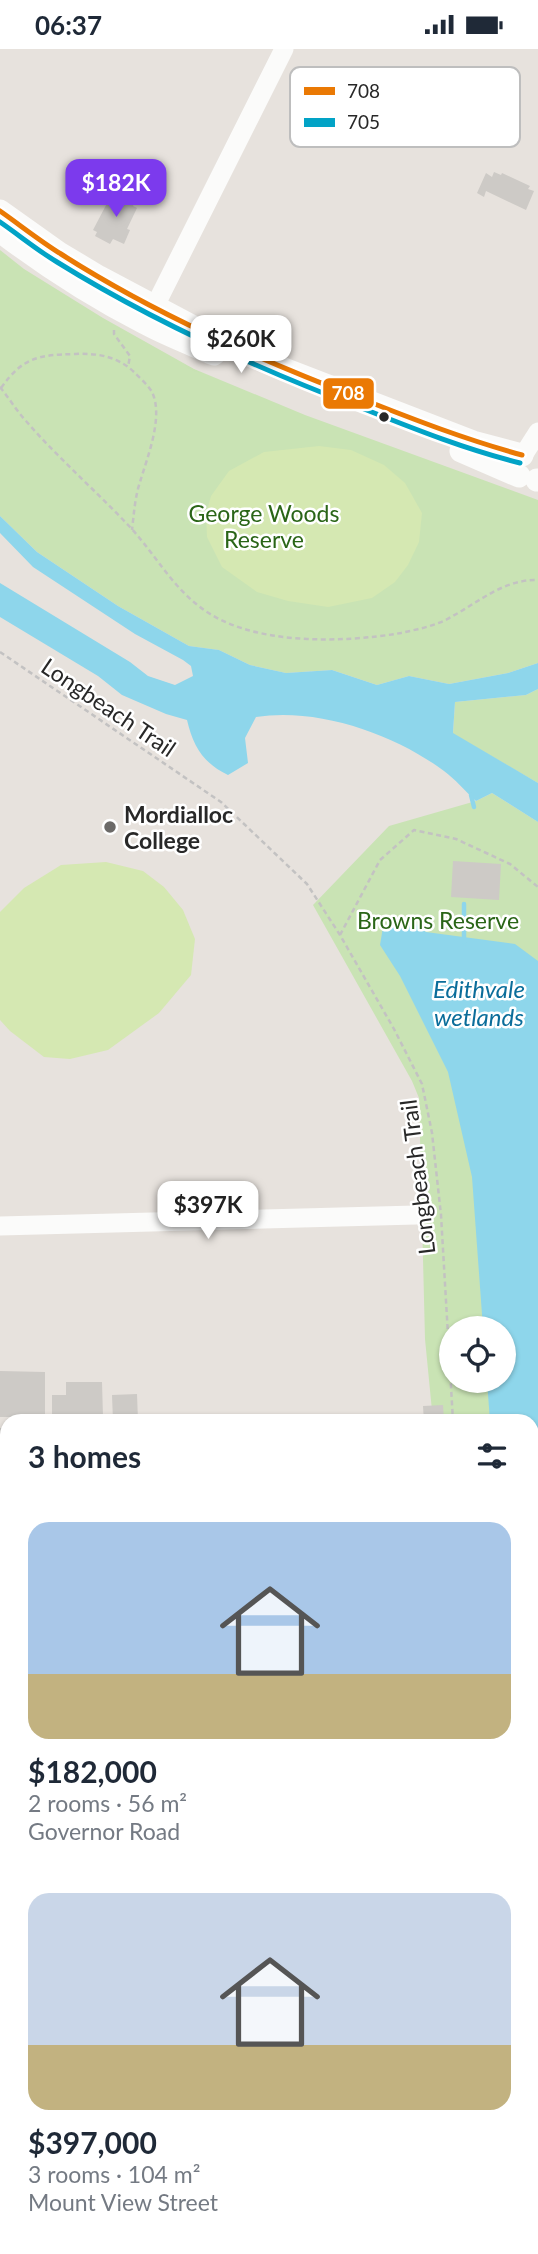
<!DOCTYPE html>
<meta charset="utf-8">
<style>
body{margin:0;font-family:Lato,sans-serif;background:#f2f2f3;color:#1f2937;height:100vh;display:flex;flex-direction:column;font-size:26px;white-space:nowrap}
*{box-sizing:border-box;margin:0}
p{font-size:23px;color:#747a83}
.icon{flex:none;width:38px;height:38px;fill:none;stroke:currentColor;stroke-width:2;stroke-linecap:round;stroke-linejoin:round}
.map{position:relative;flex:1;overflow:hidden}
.side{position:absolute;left:0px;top:1365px;width:539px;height:840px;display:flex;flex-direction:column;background:#fff;border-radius:21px 21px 0 0;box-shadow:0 2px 5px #0004}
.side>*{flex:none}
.fabs{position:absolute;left:439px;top:1267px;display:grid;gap:14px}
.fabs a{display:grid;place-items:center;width:77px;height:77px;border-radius:50%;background:#fff;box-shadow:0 2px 5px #0004;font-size:35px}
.price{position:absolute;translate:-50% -60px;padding:0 16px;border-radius:14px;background:#fff;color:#222;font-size:23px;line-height:46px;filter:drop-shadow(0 2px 4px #0008)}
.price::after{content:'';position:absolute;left:50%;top:42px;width:21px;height:16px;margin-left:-10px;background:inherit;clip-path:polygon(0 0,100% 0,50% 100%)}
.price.on{background:#7c3aed;color:#fff}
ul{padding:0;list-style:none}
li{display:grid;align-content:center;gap:14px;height:371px;padding:0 28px}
li span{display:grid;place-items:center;height:217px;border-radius:21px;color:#555}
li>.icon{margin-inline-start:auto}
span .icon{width:126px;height:126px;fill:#fffc;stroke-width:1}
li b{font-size:30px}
h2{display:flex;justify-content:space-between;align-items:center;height:84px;padding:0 28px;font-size:30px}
.status{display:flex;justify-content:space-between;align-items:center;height:49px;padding:0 35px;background:#fff;direction:ltr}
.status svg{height:19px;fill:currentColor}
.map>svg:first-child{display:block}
.green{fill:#c9e3b4;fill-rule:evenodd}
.pitch{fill:#d5e8b2}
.water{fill:#8ed6eb}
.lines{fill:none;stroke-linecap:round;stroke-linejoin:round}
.stream{stroke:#8ed6eb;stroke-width:4.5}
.building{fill:#cdcac6}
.path{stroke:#c3c2c2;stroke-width:2.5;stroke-dasharray:5 3.5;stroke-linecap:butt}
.service{stroke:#fbfbfa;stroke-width:10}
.minor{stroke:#fbfbfa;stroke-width:19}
.tertiary{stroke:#fbfbfa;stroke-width:23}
.bus-1-casing{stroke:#fff;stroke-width:10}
.bus-2-casing{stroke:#fff;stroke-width:10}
.bus-1{stroke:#ea7904;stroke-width:5}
.bus-2{stroke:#02a3c6;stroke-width:5}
.bus-dot{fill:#282828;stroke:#fff;stroke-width:2.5}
.poi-dot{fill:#6b6967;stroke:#fff;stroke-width:2.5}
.labels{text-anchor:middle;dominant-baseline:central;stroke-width:5;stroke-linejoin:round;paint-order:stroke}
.park-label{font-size:23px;fill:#2a6517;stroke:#fff}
.street-label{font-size:23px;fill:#282828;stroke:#fff}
.poi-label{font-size:23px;font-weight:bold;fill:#282828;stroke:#fff;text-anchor:start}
.water-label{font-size:24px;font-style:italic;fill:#0a6d9a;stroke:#fff}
.key{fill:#fff;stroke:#bebebe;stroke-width:2}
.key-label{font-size:19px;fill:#282828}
.line-badge{stroke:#fff;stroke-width:2.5}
.badge-label{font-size:19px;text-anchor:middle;font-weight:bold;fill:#fff}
</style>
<div class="status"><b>06:37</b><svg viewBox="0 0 49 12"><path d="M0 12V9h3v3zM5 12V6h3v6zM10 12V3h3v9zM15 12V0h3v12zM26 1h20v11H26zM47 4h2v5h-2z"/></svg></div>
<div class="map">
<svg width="538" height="2205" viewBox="0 0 538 2205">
<rect width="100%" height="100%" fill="#e7e2dd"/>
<!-- green -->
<g class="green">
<polygon points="0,201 24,220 103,269 194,320 305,366 538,451 538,614 508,624 449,635 409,627 377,636 332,621 286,624 250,616 219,601 189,597 118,557 37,503 0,467"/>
<polygon points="538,640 538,734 453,685 455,653 526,646"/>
<path d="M492,744L538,773V2205H510V2198H532V1372H433L425,1290L419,1049L412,1032L313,856L389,777L476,752ZM452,1279H504V1332H452Z"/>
</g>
<!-- pitch -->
<g class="pitch">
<polygon points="319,397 351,401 384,416 405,434 422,464 419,493 408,516 395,533 372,549 328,558 288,552 257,543 222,518 207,488 206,465 211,447 229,422 264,403"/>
<polygon points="106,813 143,822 164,838 183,861 195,890 191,926 159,964 108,1001 70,1010 44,1008 10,982 0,971 0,863 24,839 61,816"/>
</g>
<!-- water -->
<g class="water">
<path d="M0,467L37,503L118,557L189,597L219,601L250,616L286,624L332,621L377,636L409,627L449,635L508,624L538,614V640L526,646L455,653L453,684L538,734V773L492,744L476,752C465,742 455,730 444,722C395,685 317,658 256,668L245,689L248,714L228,726C203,714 193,697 187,671L166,665L122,646L98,627L0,568V534L130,613L148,627L175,636L193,627L191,617L183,611L135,585L33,518L0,484Z"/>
<polygon points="409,870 426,883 515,895 538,912 538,1442 532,1443 532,1372 490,1372 487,1332 504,1332 504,1279 483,1279 472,1128 448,1023 400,927 380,896 383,878"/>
</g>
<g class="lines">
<!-- stream -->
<g class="stream">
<polyline points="471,746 474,758"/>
<polyline points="464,855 464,893"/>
<polyline points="532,1802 532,1857"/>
<polyline points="532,2015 537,2205"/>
</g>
</g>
<!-- building -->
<g class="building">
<polygon points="494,123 501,126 502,124 530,137 528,140 534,142 526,161 486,142 484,148 477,144 486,124 492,128"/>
<polygon points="114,141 136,151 133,157 137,159 127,180 130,181 124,195 113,190 110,195 95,187 97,183 93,181"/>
<polygon points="453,812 501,815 499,851 451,848"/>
<polygon points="0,1322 45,1323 45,1368 0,1368"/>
<polygon points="66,1333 102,1333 103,1368 52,1368 52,1346 66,1346"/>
<polygon points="137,1345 138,1372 113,1372 112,1346"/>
<polygon points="443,1356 444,1372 424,1372 423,1357"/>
<rect x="0" y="1379" width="7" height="21"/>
</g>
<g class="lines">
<!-- path -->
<g class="path">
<polyline points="114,281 114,285 130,307 128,318"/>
<path d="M0,338C9,349 16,361 26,372C58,409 96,442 130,478C154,504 171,536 200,558C250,597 342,594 401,584C418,580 436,577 451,568C479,553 504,530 538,531"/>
<path d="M1,339C23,308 38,306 75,305C97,304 117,307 134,323C140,329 148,336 152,343C164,368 147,409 140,433C135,448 134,464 132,481"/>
<polyline points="0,603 221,753 307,835 340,886 394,980 422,1035 432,1084 441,1166 453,1372"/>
<polyline points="340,886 380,811 414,781 456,790 510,815 538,838"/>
<polyline points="532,1924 538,1921"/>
<polyline points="501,2198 501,2205"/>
</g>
<!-- service -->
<polyline class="service" points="532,1566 538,1565"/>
<!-- minor -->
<g class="minor">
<polyline points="148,271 284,0"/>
<polyline points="524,405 538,383"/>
<polyline points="0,1177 416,1166"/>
<polyline points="0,1663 7,1663"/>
<polyline points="0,1907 7,1907"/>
<polyline points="0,2157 7,2157"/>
<polyline points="144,2198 144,2205"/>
<polyline points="386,2198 386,2205"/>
</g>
<!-- tertiary -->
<g class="tertiary">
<polyline points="0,162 59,204 99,228 212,288 276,317 473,393 522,406"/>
<path d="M0,182C46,217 94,248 145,274C167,286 191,295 214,305"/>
<polyline points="461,402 519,427"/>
<polyline points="537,431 538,431"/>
</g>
<!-- bus-1 casing -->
<g class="bus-1-casing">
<path id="bus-1" d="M0,162C20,176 40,192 61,205C155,265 258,310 362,350C415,371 467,391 522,406"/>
</g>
<!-- bus-2 casing -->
<g class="bus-2-casing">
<path id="bus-2" d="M0,173C19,186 37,201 57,213C152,272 254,318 359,358C412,379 464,400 520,414"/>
</g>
<!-- bus-1 -->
<use href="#bus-1" class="bus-1"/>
<!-- bus-2 -->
<use href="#bus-2" class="bus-2"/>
</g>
<!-- markers -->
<circle class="bus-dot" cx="384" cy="368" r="6"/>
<circle class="poi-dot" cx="110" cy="778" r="7"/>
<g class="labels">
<!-- park labels -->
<g class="park-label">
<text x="264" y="464">George Woods<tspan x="264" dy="26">Reserve</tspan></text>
<text x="438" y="871">Browns Reserve</text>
</g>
<!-- street labels -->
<g class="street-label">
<text transform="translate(109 658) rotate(34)">Longbeach Trail</text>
<text transform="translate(417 1128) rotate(-97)">Longbeach Trail</text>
</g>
<!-- poi labels -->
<g class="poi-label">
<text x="124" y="765">Mordialloc<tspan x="124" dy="26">College</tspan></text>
</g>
<!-- water labels -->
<g class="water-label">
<text x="479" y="939">Edithvale<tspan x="479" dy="28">wetlands</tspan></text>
</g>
</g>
<!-- legend -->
<rect x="290" y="18" width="230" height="80" rx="10" class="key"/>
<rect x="304" y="38" width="31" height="8" fill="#ea7904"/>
<rect x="304" y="69" width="31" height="9" fill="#02a3c6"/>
<g class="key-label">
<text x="347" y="49">708</text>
<text x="347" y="80">705</text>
</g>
<rect class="line-badge" x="322" y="328" width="53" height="33" rx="7" fill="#ea7904"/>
<g class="badge-label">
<text x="348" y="351">708</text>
</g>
</svg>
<div class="fabs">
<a><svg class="icon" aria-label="locate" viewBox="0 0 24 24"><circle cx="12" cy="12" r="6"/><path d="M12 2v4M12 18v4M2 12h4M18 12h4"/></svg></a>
</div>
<b class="price on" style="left:116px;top:170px">$182K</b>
<b class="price" style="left:241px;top:326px">$260K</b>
<b class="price" style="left:208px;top:1192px">$397K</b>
<section class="side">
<h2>3 homes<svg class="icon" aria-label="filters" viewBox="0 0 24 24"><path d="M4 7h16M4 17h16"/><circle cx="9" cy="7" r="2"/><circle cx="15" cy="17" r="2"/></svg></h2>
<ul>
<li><span style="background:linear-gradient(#a9c7e8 70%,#c2b280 0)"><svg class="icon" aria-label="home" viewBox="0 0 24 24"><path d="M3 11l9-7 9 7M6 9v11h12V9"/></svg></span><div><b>$182,000</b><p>2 rooms · 56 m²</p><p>Governor Road</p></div></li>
<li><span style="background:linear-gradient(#c9d6e8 70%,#c2b280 0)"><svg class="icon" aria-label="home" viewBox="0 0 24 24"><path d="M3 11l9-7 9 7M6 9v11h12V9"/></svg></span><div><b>$397,000</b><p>3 rooms · 104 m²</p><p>Mount View Street</p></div></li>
</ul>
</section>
</div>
